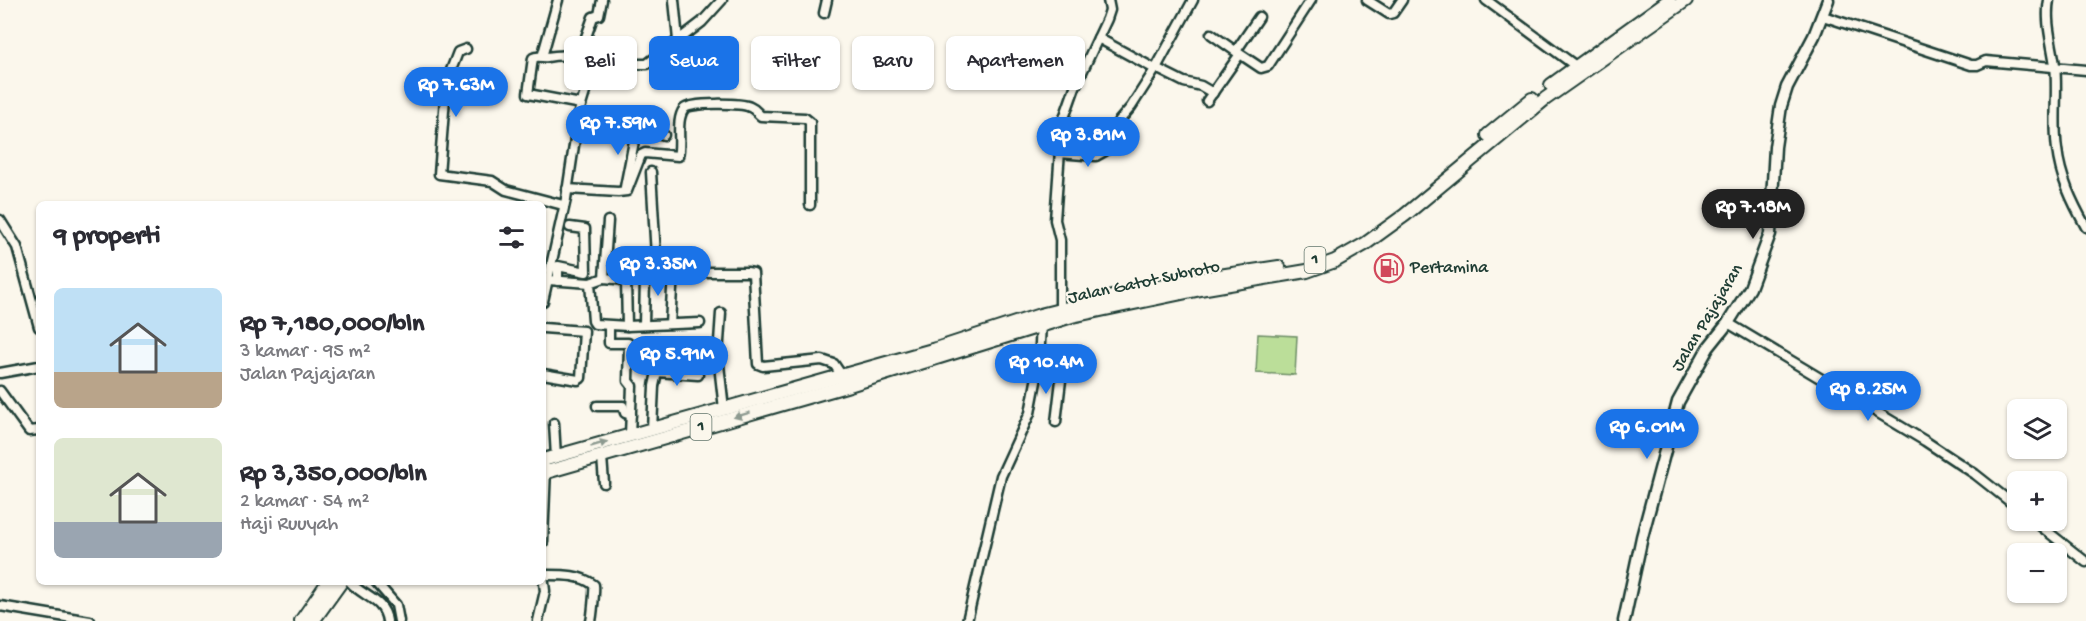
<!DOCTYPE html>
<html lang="id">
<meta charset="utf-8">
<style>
body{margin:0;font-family:"Gochi Hand",sans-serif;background:#f2f2f3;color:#2b2b33;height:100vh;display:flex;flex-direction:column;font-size:22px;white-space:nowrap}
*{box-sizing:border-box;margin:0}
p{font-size:20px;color:#7c7c81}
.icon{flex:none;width:33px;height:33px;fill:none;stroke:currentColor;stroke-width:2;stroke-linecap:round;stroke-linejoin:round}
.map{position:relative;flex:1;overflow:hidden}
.side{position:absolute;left:36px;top:201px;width:510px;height:384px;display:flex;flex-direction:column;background:#fff;border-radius:9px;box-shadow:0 2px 4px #0004}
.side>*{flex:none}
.top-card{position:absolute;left:564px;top:36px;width:570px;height:54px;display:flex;gap:12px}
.fabs{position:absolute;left:2007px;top:399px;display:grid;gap:12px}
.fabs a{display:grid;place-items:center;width:60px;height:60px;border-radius:9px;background:#fff;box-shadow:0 2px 4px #0004;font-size:30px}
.price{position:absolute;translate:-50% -51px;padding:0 14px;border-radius:21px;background:#1a73e8;color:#fff;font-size:20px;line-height:39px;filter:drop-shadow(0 2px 3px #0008)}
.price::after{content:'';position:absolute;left:50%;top:36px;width:18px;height:14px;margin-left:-9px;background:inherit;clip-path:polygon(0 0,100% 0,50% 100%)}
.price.on{background:#222;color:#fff}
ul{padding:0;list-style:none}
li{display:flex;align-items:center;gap:18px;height:150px;padding:0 18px}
li span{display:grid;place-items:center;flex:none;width:168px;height:120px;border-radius:9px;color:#555}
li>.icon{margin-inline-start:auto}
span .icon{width:72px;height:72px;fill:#fffc;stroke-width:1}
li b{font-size:26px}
h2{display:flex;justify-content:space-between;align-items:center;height:72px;padding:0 18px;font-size:26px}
.pill{padding:0 21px;border-radius:9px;background:#fff;box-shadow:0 2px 4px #0004;font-size:21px;line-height:54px}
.pill.on{background:#1a73e8;color:#fff}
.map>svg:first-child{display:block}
.green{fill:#bbde99;stroke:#6d8e66;stroke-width:1.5}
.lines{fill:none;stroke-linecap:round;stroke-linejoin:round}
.minor-casing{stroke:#1f3d34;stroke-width:13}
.major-casing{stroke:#1f3d34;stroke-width:15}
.highway-casing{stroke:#1f3d34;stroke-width:16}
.minor{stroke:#fbf7ec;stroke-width:8}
.major{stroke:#fbf7ec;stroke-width:10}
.highway{stroke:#fbf7ec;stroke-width:12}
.oneway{fill:#8d9a90}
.labels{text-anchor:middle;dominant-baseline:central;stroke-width:4.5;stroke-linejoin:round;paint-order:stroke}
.shield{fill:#fbf7ec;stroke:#61756b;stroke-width:1.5}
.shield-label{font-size:16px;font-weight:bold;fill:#1f3d34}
.poi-label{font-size:18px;fill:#1f3d34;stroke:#fbf7ec;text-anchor:start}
.street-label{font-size:18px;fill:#1f3d34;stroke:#fbf7ec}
</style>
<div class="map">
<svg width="2086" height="621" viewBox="0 0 2086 621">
<rect width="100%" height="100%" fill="#fbf7ec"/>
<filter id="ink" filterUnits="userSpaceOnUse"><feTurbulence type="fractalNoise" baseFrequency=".0167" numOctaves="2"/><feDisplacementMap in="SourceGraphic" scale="12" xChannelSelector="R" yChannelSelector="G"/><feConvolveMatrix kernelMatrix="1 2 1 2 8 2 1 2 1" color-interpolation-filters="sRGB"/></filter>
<g filter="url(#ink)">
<!-- green -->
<polygon class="green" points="1258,334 1297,336 1295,375 1256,373"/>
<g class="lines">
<!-- minor casing -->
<g class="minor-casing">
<g id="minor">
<polyline points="674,0 678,40"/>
<polyline points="1367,0 1389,14 1393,13 1402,0"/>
<polyline points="1486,0 1577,67"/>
<path d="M2049,0C2045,22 2052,43 2055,65C2058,92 2053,121 2057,149C2060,177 2072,202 2086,227"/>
<polyline points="824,13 827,0"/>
<polyline points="1823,16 1971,65 1977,65 1986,61 2086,70"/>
<polyline points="1211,34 1238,53"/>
<polyline points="1098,38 1155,69"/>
<polyline points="466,49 458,52 448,78 445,98 439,174 492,181 506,190 563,205"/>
<polyline points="1236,51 1259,17"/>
<polyline points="542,57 558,0"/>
<polyline points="579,57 593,17 599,15 602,0"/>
<polyline points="1156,68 1184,82 1201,86 1213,93"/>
<polyline points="1207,101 1240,54 1261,68 1268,66 1311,0"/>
<path d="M581,104L528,94L533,58C538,55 541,58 547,57C564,54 581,55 597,64"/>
<polyline points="578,118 634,126 643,125 650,131 664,135"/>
<polyline points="1059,153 1096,156 1105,151 1113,128 1131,107 1156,68 1193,0"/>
<polyline points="651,172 656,256 665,270 670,272 747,272 753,273 758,364 763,366 822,360 834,364 844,379"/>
<polyline points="625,187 637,126"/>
<path d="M567,189L618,192L627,191L641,155L645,153L678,156C682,143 675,121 684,109C691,102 741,103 750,107C755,109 757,113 761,116L805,118L810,122V205"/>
<polyline points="0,220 17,247 39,327"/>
<polyline points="604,278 626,280 627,326"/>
<polyline points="548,280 590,283 604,278 608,221"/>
<polyline points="558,281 558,266 586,272 585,229 570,227"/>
<polyline points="590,283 593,321 595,324 627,326 700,323"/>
<polyline points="543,301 566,199 579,112 592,69 597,64 647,64 702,22 722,0"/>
<polyline points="1060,312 1060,240 1055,220 1061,137 1064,118 1075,87 1107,19 1110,10 1108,0"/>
<polyline points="721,313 718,356 724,409"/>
<polyline points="1728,323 1925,441 1975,474 2018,508"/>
<polyline points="670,324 673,272"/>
<polyline points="644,325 645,279"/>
<polyline points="609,326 609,343 628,343 629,345 628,381 632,386 630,435"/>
<polyline points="543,328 584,331 581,378 578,380 543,374"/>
<polyline points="1039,366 1062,372 1056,422"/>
<polyline points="657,372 698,375"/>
<polyline points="0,373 39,366"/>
<polyline points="0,391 29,431 39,430"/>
<polyline points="597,406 623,406 625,413 631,415"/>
<polyline points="554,423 556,457"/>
<polyline points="652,429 654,386 661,354 703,351"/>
<polyline points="602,457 604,483"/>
<polyline points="2033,520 2086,562"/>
<polyline points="543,542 546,468"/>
<path d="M543,575C561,575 580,574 594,585C595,589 592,618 591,621"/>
<path d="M350,582C363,597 384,599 387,621"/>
<polyline points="376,582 396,605 399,621"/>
<polyline points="0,606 90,621"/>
<polyline points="538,621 545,591 543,575"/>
<polyline points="967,621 1001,476 1030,413 1039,366 1041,321"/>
</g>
</g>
<!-- major casing -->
<g class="major-casing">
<polyline id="major" points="1624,621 1642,537 1678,402 1708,348 1728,323 1750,288 1770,234 1775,147 1781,106 1787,87 1814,36 1828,0"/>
</g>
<!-- highway casing -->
<g class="highway-casing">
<g id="highway">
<polyline points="1551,85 1669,0"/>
<polyline points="1488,135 1532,99"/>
<polyline points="543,460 936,349 1040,315 1128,293 1206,278 1279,267"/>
<polyline points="543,473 846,386 1072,316 1206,288 1307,271 1335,261 1365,244 1405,215 1545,99 1686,0"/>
<polyline points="301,621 328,582"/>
<polyline points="313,621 341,582"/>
</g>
</g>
<!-- minor -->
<use href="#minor" class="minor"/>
<!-- major -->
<use href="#major" class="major"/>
<!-- highway -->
<use href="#highway" class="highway"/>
</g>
<!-- one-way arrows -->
<defs><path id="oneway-solid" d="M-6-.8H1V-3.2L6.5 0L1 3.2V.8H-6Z" transform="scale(1.5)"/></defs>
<g class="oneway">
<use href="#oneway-solid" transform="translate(742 415) rotate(163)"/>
<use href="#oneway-solid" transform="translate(599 444) rotate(-16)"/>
</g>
</g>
<!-- icons -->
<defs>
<g id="fuel-ring" transform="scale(1.5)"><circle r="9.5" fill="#fbf7ec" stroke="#d1495b" stroke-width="1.5"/><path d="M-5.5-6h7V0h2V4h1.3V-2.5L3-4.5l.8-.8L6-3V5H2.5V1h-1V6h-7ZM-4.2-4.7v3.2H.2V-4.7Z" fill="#d1495b"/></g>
</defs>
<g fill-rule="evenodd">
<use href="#fuel-ring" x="1389" y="268"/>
</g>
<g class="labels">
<!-- shield labels -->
<g class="shield">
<rect x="1304.5" y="247" width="21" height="26" rx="4.5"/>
<rect x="690.5" y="414" width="21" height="26" rx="4.5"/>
</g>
<g class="shield-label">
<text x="1315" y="260">1</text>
<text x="701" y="427">1</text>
</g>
<!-- poi labels -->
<g class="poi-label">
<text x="1410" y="268">Pertamina</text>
</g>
<!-- street labels -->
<g class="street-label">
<text transform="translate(1144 283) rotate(-12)">Jalan Gatot Subroto</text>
<text transform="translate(1708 318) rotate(-59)">Jalan Pajajaran</text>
</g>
</g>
</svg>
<div class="fabs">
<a><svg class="icon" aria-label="layers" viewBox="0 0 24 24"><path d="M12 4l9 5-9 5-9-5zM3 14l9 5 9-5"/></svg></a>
<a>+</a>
<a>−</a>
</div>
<b class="price" style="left:456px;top:118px">Rp 7.63M</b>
<b class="price" style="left:618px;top:156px">Rp 7.59M</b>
<b class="price" style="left:1088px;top:168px">Rp 3.81M</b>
<b class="price on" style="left:1753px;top:240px">Rp 7.18M</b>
<b class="price" style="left:658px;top:297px">Rp 3.35M</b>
<b class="price" style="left:677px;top:387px">Rp 5.91M</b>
<b class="price" style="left:1046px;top:395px">Rp 10.4M</b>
<b class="price" style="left:1868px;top:422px">Rp 8.25M</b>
<b class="price" style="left:1647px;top:460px">Rp 6.01M</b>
<div class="top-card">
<a class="pill">Beli</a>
<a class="pill on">Sewa</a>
<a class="pill">Filter</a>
<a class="pill">Baru</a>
<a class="pill">Apartemen</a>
</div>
<section class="side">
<h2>9 properti<svg class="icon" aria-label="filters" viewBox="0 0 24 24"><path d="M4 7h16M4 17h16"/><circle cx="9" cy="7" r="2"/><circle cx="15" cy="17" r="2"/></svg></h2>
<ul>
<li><span style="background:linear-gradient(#bfe0f5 70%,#b9a48a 0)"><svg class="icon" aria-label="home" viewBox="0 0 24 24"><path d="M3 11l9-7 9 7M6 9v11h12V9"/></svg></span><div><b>Rp 7,180,000/bln</b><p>3 kamar · 95 m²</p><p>Jalan Pajajaran</p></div></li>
<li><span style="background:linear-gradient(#dfe7d0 70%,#9aa5b1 0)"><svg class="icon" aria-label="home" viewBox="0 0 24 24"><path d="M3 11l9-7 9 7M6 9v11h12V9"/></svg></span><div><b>Rp 3,350,000/bln</b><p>2 kamar · 54 m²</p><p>Haji Ruuyah</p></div></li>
</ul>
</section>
</div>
